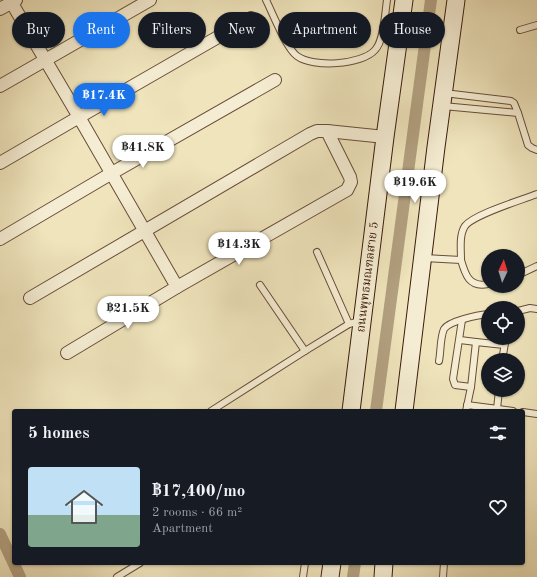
<!DOCTYPE html>
<meta charset="utf-8">
<style>
body{margin:0;font-family:"Old Standard TT","Noto Serif Thai",serif;background:#242831;color:#f1f3f6;height:100vh;display:flex;flex-direction:column;font-size:15px;white-space:nowrap}
*{box-sizing:border-box;margin:0}
p{font-size:13px;color:#9ea1a6}
.icon{flex:none;width:22px;height:22px;fill:none;stroke:currentColor;stroke-width:2;stroke-linecap:round;stroke-linejoin:round}
.map{position:relative;flex:1;overflow:hidden}
.drawer{position:absolute;left:12px;top:409px;width:513px;height:156px;display:flex;flex-direction:column;background:#171b24;border-radius:4px;box-shadow:0 1px 3px #0004}
.drawer>*{flex:none}
.top-card{position:absolute;left:12px;top:12px;width:513px;height:36px;display:flex;gap:8px}
.needle{width:26px;rotate:4deg}
.buttons{position:absolute;left:481px;top:249px;display:grid;gap:8px}
.buttons a{display:grid;place-items:center;width:44px;height:44px;border-radius:50%;background:#171b24;box-shadow:0 1px 3px #0004;font-size:20px}
.price{position:absolute;translate:-50% -34px;padding:0 9px;border-radius:14px;background:#fff;color:#222;font-size:13px;line-height:26px;filter:drop-shadow(0 1px 2px #0008)}
.price::after{content:'';position:absolute;left:50%;top:24px;width:12px;height:9px;margin-left:-6px;background:inherit;clip-path:polygon(0 0,100% 0,50% 100%)}
.price.current{background:#1a73e8;color:#fff}
ul{padding:0;list-style:none}
li{display:flex;align-items:center;gap:12px;height:100px;padding:0 16px}
li+li{border-top:1px solid #363941}
li span{display:grid;place-items:center;flex:none;width:112px;height:80px;border-radius:4px;color:#555}
li>.icon{margin-inline-start:auto}
span .icon{width:48px;height:48px;fill:#fffc;stroke-width:1}
li b{font-size:17px}
h2{display:flex;justify-content:space-between;align-items:center;height:48px;padding:0 16px;font-size:17px}
.tag{padding:0 14px;border-radius:18px;background:#171b24;box-shadow:0 1px 3px #0004;font-size:14px;line-height:36px}
.tag.current{background:#1a73e8;color:#fff}
.map>svg:first-child{display:block}
.lines{fill:none;stroke-linecap:round;stroke-linejoin:round}
.canal{stroke:#b2a080;stroke-width:12}
.service-casing{stroke:#684d38;stroke-width:8}
.minor-casing{stroke:#684d38;stroke-width:14}
.secondary-casing{stroke:#3b1b0c;stroke-width:19}
.service{stroke:#f5edd3;stroke-width:6}
.minor{stroke:#f5edd3;stroke-width:12}
.secondary{stroke:#f5edd3;stroke-width:17}
.labels{text-anchor:middle;dominant-baseline:central;stroke-width:3;stroke-linejoin:round;paint-order:stroke}
.street-label{font-size:12px;fill:#3b1b0c;stroke:#f5edd3}
</style>
<div class="map">
<svg width="537" height="577" viewBox="0 0 537 577">
<rect width="100%" height="100%" fill="#efe4bc"/>
<filter id="stains"><feTurbulence type="fractalNoise" baseFrequency=".005" numOctaves="4"/><feColorMatrix values="0 0 0 0 .2 0 0 0 0 .09 0 0 0 0 .02 0 0 0 .5 -.17"/></filter>
<radialGradient id="worn" r=".72"><stop offset=".6" stop-color="#630" stop-opacity="0"/><stop offset="1" stop-color="#630" stop-opacity=".3"/></radialGradient>
<g class="lines">
<!-- canal -->
<g class="canal">
<polyline points="376,411 431,0"/>
<polyline points="0,534 20,577"/>
<polyline points="353,577 355,563"/>
</g>
<!-- service casing -->
<g class="service-casing">
<g id="service">
<path d="M266,0C273,14 286,48 297,56C313,68 362,65 375,50C384,41 385,13 387,0"/>
<polyline points="520,30 537,25"/>
<polyline points="444,93 511,101 514,103 518,113"/>
<polyline points="443,106 518,113 528,145 532,148 537,150"/>
<polyline points="317,252 349,324"/>
<path d="M424,258L461,260C465,274 469,288 488,284"/>
<path d="M461,260C461,249 459,235 465,226C474,214 522,200 537,194"/>
<polyline points="518,275 537,266"/>
<polyline points="260,285 305,351"/>
<polyline points="518,311 530,308 537,309"/>
<polyline points="462,320 453,379 455,385 471,387"/>
<polyline points="460,340 476,342"/>
<polyline points="502,360 506,338"/>
<path d="M439,361C441,351 440,338 444,329C449,321 478,315 488,314"/>
<polyline points="467,405 513,411"/>
<polyline points="497,409 499,390"/>
<polyline points="211,411 305,351 349,324 360,321"/>
<polyline points="466,411 471,387 476,342 504,345"/>
<polyline points="523,412 537,414"/>
<polyline points="117,577 140,563"/>
<polyline points="303,577 305,563"/>
<polyline points="443,577 444,563"/>
</g>
</g>
<!-- minor casing -->
<g class="minor-casing">
<g id="minor">
<polyline points="10,0 79,117 251,18"/>
<polyline points="0,9 16,0"/>
<polyline points="0,86 150,0"/>
<polyline points="0,163 79,117 177,287 347,190 351,182 350,177 327,131"/>
<polyline points="0,239 112,173 275,80"/>
<polyline points="30,298 310,134 317,131 327,131 385,137"/>
<polyline points="67,353 177,287"/>
</g>
</g>
<!-- secondary casing -->
<g class="secondary-casing">
<g id="secondary">
<polyline points="351,411 385,137 404,0"/>
<polyline points="404,411 436,147 456,0"/>
<polyline points="330,577 332,563"/>
<polyline points="383,577 384,563"/>
</g>
</g>
<!-- service -->
<use href="#service" class="service"/>
<!-- minor -->
<use href="#minor" class="minor"/>
<!-- secondary -->
<use href="#secondary" class="secondary"/>
</g>
<g class="labels">
<!-- street labels -->
<g class="street-label">
<text transform="translate(368 277) rotate(-83)">ถนนพุทธมณฑลสาย 5</text>
</g>
</g>
<rect width="100%" height="100%" filter="url(#stains)"/>
<rect width="100%" height="100%" fill="url(#worn)"/>
</svg>
<div class="buttons">
<a><svg class="needle" viewBox="-14 -14 28 28"><path d="M0-13l5 13h-10z" fill="#e53935"/><path d="M0 13l5-13h-10z" fill="#9ea1a6"/></svg></a>
<a><svg class="icon" aria-label="locate" viewBox="0 0 24 24"><circle cx="12" cy="12" r="6"/><path d="M12 2v4M12 18v4M2 12h4M18 12h4"/></svg></a>
<a><svg class="icon" aria-label="layers" viewBox="0 0 24 24"><path d="M12 4l9 5-9 5-9-5zM3 14l9 5 9-5"/></svg></a>
</div>
<b class="price current" style="left:104px;top:117px">฿17.4K</b>
<b class="price" style="left:143px;top:169px">฿41.8K</b>
<b class="price" style="left:415px;top:204px">฿19.6K</b>
<b class="price" style="left:239px;top:266px">฿14.3K</b>
<b class="price" style="left:128px;top:330px">฿21.5K</b>
<div class="top-card">
<a class="tag">Buy</a>
<a class="tag current">Rent</a>
<a class="tag">Filters</a>
<a class="tag">New</a>
<a class="tag">Apartment</a>
<a class="tag">House</a>
</div>
<section class="drawer">
<h2>5 homes<svg class="icon" aria-label="filters" viewBox="0 0 24 24"><path d="M4 7h16M4 17h16"/><circle cx="9" cy="7" r="2"/><circle cx="15" cy="17" r="2"/></svg></h2>
<ul>
<li><span style="background:linear-gradient(#bfe0f5 60%,#7fa58c 0)"><svg class="icon" aria-label="home" viewBox="0 0 24 24"><path d="M3 11l9-7 9 7M6 9v11h12V9"/></svg></span><div><b>฿17,400/mo</b><p>2 rooms · 66 m²</p><p>Apartment</p></div><svg class="icon" aria-label="heart" viewBox="0 0 24 24"><path d="M12 20l-8-8c-3-5 5-10 8-4 3-6 11-1 8 4z"/></svg></li>
</ul>
</section>
</div>
